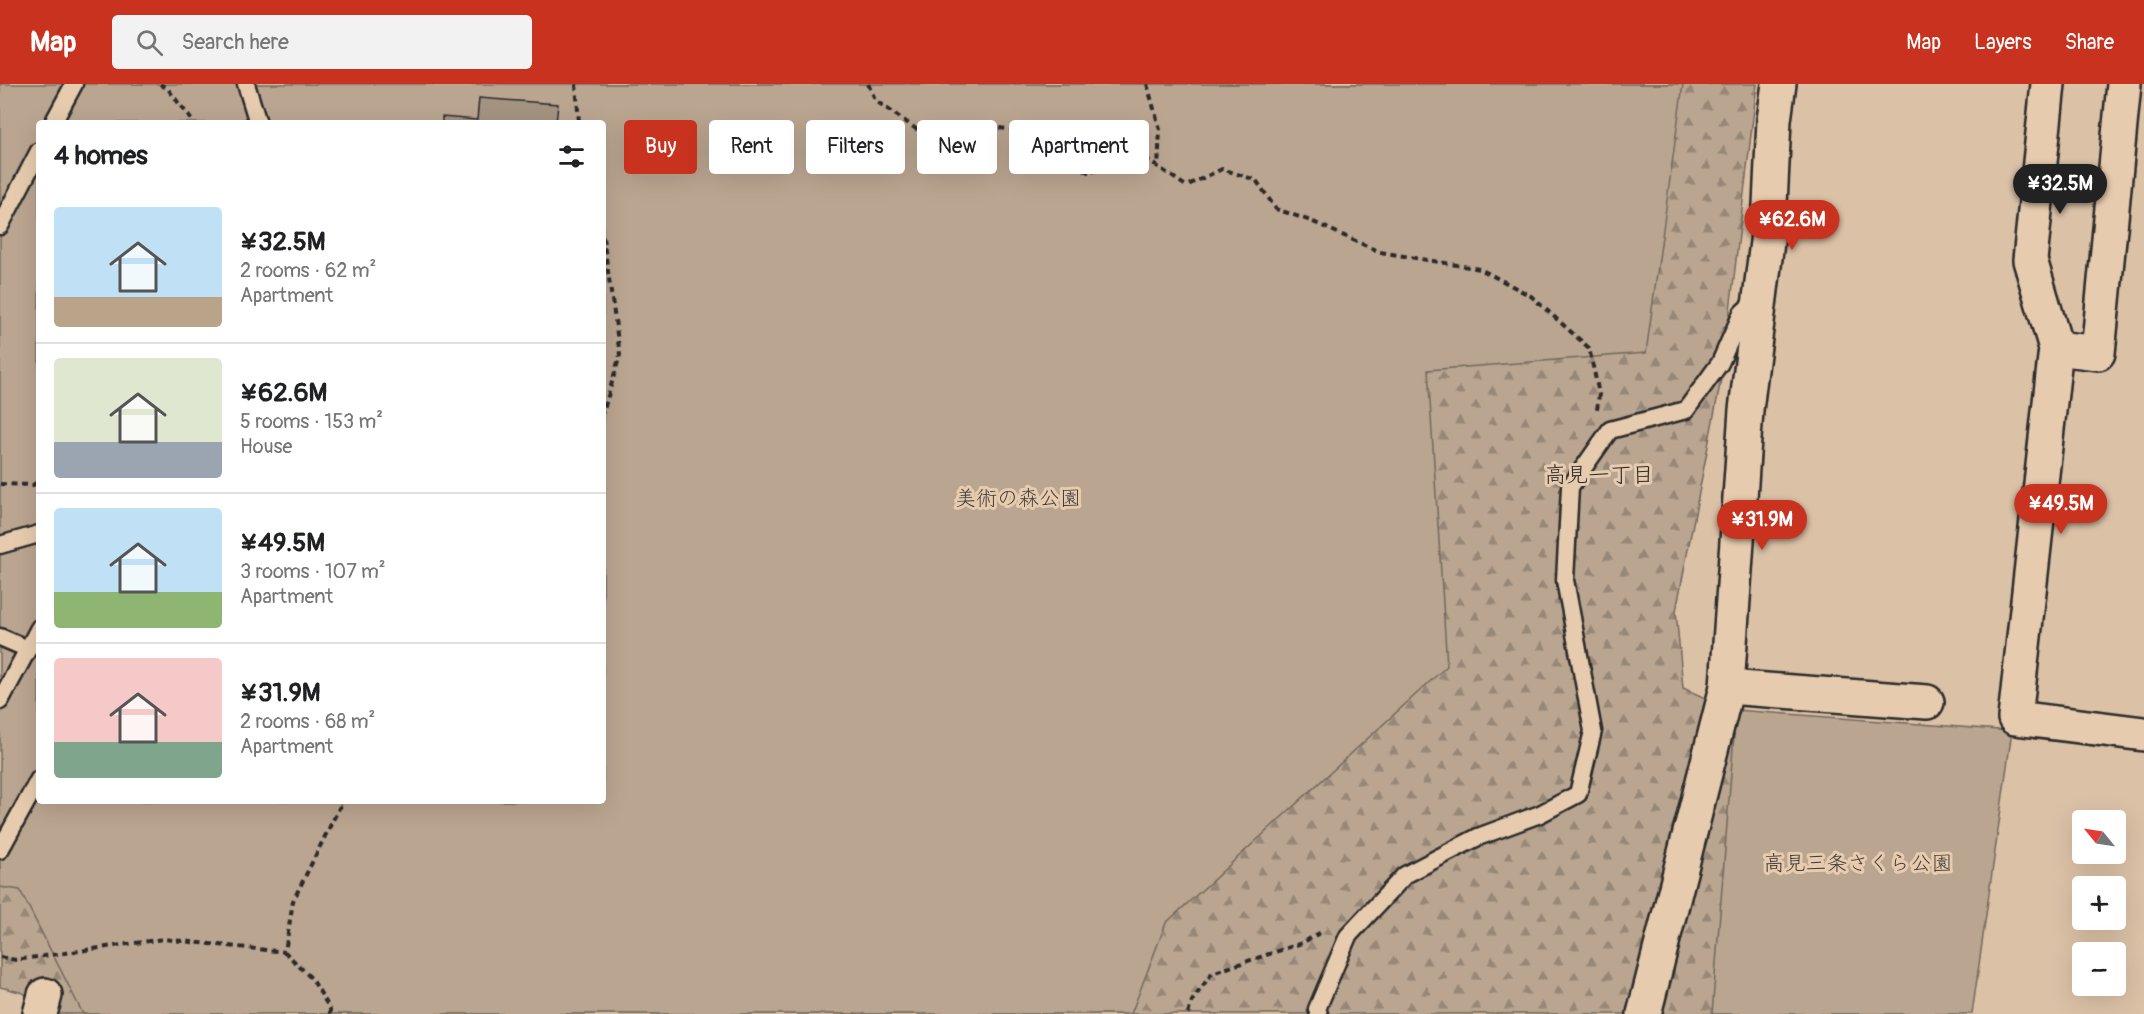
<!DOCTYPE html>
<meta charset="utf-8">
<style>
body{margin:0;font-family:Pangolin,"Klee One",sans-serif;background:#f2f2f2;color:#202124;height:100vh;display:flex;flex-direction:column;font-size:22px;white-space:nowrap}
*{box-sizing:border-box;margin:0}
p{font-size:20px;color:#757577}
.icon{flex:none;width:33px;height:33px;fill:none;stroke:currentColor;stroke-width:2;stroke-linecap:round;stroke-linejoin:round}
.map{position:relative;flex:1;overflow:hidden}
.panel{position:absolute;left:36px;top:36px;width:570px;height:684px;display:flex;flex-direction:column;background:#fff;border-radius:6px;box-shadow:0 6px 24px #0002}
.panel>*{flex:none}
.guide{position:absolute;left:624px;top:36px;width:570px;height:54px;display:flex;gap:12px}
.needle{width:39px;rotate:300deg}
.tools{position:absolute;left:2072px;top:726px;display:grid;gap:12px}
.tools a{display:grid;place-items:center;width:54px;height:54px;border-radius:6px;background:#fff;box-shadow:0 6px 24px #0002;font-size:30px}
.price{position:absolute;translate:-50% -51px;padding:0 14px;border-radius:21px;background:#c8321e;color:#fff;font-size:20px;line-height:39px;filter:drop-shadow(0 2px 3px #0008)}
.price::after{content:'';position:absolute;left:50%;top:36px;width:18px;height:14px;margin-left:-9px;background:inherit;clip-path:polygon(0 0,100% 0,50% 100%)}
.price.current{background:#222;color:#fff}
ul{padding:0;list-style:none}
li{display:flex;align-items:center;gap:18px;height:150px;padding:0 18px}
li+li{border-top:2px solid #e0e0e0}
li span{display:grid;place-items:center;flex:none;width:168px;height:120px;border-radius:6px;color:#555}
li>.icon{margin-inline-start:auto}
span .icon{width:72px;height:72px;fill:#fffc;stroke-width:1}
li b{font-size:26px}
h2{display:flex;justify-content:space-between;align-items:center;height:72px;padding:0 18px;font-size:26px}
.tag{padding:0 21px;border-radius:6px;background:#fff;box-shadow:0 6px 24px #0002;font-size:21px;line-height:54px}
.tag.current{background:#c8321e;color:#fff}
header{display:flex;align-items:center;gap:36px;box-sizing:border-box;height:84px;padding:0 30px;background:#c8321e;color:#fff}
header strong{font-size:28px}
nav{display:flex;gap:33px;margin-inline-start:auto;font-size:21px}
.search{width:420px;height:54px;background:#f2f2f2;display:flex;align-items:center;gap:15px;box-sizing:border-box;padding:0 21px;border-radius:6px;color:#757577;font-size:22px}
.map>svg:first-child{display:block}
.forest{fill:url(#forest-firs);stroke:#72685e;stroke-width:1.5}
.park{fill:#baa590;stroke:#72685e;stroke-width:1.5;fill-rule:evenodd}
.building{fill:#a49380;stroke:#2b2b2b;stroke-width:1.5}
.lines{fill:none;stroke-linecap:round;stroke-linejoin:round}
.service-casing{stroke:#2b2b2b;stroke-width:21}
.minor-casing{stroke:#2b2b2b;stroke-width:38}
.path{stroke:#2b2b2b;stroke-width:4;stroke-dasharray:6 4.5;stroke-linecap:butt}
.service{stroke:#e6cbae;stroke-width:16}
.minor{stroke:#e6cbae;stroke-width:33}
.labels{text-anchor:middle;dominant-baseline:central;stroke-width:6;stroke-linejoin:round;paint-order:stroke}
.park-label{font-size:21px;fill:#403d3a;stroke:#e6cbae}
.neighbourhood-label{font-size:22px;fill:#2b2b2b;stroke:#e6cbae}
</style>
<header>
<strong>Map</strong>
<div class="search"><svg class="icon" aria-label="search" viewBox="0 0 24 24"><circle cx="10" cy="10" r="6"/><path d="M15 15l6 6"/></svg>Search here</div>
<nav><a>Map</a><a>Layers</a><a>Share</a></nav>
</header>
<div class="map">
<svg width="2144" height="930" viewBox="0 0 2144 930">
<defs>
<pattern id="forest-firs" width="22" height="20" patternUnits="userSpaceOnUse" patternTransform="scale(1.5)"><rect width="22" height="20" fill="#baa590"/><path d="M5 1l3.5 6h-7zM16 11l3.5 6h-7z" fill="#978776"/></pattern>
</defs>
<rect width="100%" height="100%" fill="#dbc1a6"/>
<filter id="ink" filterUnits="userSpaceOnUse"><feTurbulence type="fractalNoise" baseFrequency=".0167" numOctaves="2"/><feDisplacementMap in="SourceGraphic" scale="12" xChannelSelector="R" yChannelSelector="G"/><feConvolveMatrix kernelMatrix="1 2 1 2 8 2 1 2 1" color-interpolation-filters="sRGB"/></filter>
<g filter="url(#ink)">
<!-- forest -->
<g class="forest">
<polygon points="577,0 1757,0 1723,285 1676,527 1683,604 1837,674 1869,930 284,930 603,717 603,39"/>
<polygon points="0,774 153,930 59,930 23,909 0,903"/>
</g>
<!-- park -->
<g class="park">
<path d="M0,0H1683L1646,269L1428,286L1447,582L1166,839L1131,930H83L20,806L0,803ZM39,39H603V717H39Z"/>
<polygon points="1736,626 2012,647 1972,930 1712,930"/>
</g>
<!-- building -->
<polygon class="building" points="479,14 558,20 556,39 442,39 442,33 477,36"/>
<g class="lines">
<!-- service casing -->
<g class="service-casing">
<g id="service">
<polyline points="246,0 258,39"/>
<polyline points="53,39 74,0"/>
<polyline points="0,142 39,67"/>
<polyline points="0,461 39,450"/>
<polyline points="0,553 28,565 39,544"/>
<polyline points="0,617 28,565"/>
<polyline points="0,766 39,695"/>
<polyline points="1319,930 1317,925 1348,852 1405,791 1478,753 1540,730 1578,710 1593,647 1565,496 1570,403 1610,346 1686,326 1720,279 1742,229 1756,216"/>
</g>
</g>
<!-- minor casing -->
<g class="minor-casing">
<g id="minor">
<polyline points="2048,0 2030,176 2056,264 2015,634 2144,650"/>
<polyline points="2056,264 2098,269 2124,0"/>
<polyline points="1727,603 1927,618"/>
<polyline points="40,930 45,911"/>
<polyline points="1644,930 1727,603 1746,326 1769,142 1774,36 1779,0"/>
</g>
</g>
<!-- path -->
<g class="path">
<polyline points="160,0 168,5 194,39"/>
<polyline points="576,0 579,39"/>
<polyline points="868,0 876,17 932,56 967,41 1009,45 1088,88 1148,76 1186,102 1222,85 1256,96 1276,125 1311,137 1380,168 1480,185 1531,212 1589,264 1599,310 1597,326"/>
<polyline points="1147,0 1160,46 1158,83"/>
<polyline points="603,153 620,271 603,329"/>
<polyline points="0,400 33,401 39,397"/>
<polyline points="0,873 16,876 163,855 285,868"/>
<polyline points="330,930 330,925 312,895 285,868 293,817 339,724 346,717"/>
<polyline points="1188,930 1192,917 1212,889 1302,859 1323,847"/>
</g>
<!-- service -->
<use href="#service" class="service"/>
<!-- minor -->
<use href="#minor" class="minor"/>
</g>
</g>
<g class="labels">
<!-- park labels -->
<g class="park-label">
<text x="1018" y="414">美術の森公園</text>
<text x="1858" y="779">高見三条さくら公園</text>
</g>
<!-- neighbourhood labels -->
<g class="neighbourhood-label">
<text x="1599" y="391">高見一丁目</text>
</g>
</g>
</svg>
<div class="tools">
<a><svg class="needle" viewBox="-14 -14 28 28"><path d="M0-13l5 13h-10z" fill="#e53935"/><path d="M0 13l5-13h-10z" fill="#757577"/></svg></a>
<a>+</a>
<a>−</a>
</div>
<b class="price current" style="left:2060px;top:131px">¥32.5M</b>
<b class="price" style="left:1792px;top:167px">¥62.6M</b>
<b class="price" style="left:2061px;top:451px">¥49.5M</b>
<b class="price" style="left:1762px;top:467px">¥31.9M</b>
<div class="guide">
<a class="tag current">Buy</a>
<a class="tag">Rent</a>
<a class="tag">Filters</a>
<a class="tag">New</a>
<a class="tag">Apartment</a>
</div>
<section class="panel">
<h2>4 homes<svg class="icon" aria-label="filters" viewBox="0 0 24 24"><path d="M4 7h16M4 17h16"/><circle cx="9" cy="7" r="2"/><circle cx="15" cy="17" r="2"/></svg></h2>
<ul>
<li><span style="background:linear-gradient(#bfe0f5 75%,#b9a48a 0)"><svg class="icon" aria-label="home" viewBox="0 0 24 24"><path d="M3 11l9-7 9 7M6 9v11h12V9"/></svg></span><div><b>¥32.5M</b><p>2 rooms · 62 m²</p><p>Apartment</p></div></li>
<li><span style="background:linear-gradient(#dfe7d0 70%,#9aa5b1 0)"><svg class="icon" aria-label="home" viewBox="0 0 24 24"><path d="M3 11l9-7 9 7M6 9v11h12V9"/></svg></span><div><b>¥62.6M</b><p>5 rooms · 153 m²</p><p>House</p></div></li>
<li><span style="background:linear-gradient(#bfe0f5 70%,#8fb573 0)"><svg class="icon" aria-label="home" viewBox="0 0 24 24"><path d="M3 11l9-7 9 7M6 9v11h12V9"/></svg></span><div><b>¥49.5M</b><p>3 rooms · 107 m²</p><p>Apartment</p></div></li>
<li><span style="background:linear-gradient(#f6c9c9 70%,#7fa58c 0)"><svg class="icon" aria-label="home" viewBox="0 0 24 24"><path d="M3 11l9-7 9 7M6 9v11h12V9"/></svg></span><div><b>¥31.9M</b><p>2 rooms · 68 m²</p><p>Apartment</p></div></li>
</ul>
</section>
</div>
